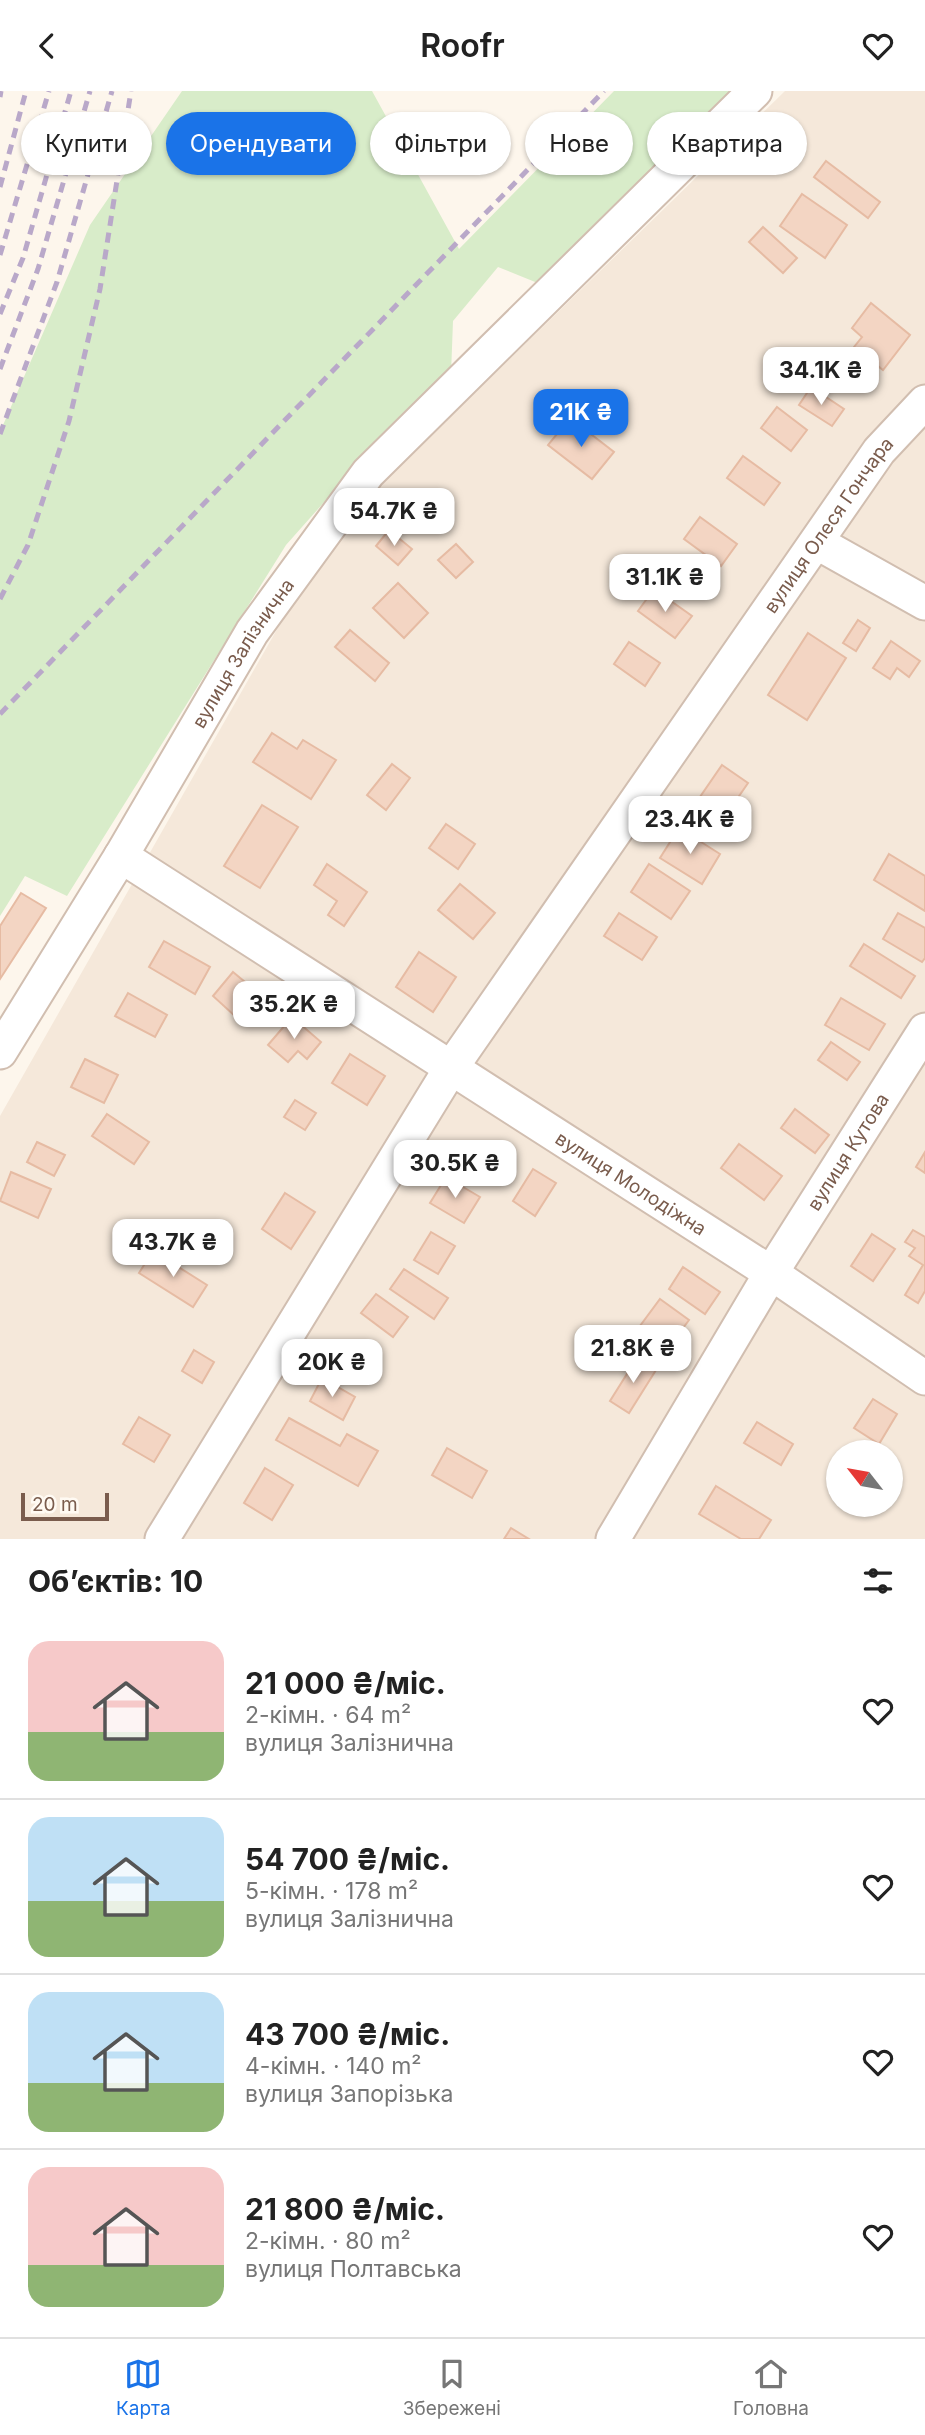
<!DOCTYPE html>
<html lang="uk">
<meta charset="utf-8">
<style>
body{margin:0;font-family:Inter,sans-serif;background:#f2f2f2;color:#222;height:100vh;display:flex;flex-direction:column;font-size:26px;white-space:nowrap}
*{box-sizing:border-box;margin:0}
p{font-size:23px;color:#767676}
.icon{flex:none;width:38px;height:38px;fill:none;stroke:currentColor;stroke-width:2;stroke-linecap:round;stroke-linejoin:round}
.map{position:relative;height:1448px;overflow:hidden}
.details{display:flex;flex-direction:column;background:#fff;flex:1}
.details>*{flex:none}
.hud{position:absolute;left:21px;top:21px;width:884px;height:63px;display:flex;gap:14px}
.needle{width:46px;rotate:301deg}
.fabs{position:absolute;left:826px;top:1349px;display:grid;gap:14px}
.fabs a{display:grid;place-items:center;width:77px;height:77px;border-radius:50%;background:#fff;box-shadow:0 2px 5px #0004;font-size:35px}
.scale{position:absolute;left:21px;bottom:18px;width:88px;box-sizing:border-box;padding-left:7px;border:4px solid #7a5c4d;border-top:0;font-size:19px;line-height:24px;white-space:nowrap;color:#7a5c4d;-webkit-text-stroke:5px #fffaf3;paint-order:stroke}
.price{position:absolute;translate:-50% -60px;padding:0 16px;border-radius:14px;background:#fff;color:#222;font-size:23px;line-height:46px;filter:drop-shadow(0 2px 4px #0008)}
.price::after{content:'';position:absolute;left:50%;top:42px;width:21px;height:16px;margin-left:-10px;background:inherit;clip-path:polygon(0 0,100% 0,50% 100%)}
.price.active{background:#1a73e8;color:#fff}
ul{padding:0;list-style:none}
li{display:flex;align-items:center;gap:21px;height:175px;padding:0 28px}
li+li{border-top:2px solid #e0e0e0}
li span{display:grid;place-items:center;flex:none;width:196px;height:140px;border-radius:21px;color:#555}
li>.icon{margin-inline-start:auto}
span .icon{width:84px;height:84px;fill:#fffc;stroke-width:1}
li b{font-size:30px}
h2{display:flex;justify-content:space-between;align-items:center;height:84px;padding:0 28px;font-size:30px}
.pill{padding:0 24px;border-radius:32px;background:#fff;box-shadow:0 2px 5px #0004;font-size:24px;line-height:63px}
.pill.active{background:#1a73e8;color:#fff}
header{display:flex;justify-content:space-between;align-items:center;height:91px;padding:0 28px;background:#fff;font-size:32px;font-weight:600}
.menu{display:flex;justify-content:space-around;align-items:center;height:98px;border-top:2px solid #e0e0e0;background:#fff;font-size:19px;color:#767676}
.menu a{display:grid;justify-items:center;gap:4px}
.menu .active{color:#1a73e8}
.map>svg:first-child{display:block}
.residential{fill:#f5e8da;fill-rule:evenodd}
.green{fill:#d8ecc9}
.building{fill:#f3d5c3;stroke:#e6bba3;stroke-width:2}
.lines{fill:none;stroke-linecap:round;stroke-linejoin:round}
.street-casing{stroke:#d1beb0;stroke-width:37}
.street{stroke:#fff;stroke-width:33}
.rail{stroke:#b9a8c9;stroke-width:5;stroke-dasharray:10 7;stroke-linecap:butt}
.labels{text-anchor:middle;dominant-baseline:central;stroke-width:5;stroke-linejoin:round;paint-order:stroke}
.street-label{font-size:19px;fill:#7a5c4d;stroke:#fffaf3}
</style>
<header><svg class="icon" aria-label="back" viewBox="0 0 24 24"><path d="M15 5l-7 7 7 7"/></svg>Roofr<svg class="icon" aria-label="heart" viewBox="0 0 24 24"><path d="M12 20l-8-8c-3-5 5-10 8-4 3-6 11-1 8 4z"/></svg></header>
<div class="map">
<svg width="925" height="1448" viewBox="0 0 925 1448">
<rect width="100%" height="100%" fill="#fdf6ec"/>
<!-- residential -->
<path class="residential" d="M785,0H925V1448H0V1025L333,440ZM838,1362H891V1414H838Z"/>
<!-- green -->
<polygon class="green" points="182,0 372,0 459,158 614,0 740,0 545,195 498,176 453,230 451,283 406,319 286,454 67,805 25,785 0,825 0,341 90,134"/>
<!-- building -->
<g class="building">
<polygon points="826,70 880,111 868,127 814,86"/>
<polygon points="802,103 847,134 825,167 780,135"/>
<polygon points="763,136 797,167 783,182 749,151"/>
<polygon points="871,212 910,244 883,279 854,256 862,246 852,237"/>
<polygon points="811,296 844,318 832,335 799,314"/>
<polygon points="777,316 807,339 791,360 761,337"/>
<polygon points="570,327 614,361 592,388 548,354"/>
<polygon points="743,365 780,392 764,414 727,387"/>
<polygon points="700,426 737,453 721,475 684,448"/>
<polygon points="389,439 412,458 398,474 376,455"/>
<polygon points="456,453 473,471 456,487 438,469"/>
<polygon points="398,492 428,522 404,547 373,517"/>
<polygon points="654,498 692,525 675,547 638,520"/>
<polygon points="858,529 870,537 856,560 843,552"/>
<polygon points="350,539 389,572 375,590 335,556"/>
<polygon points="808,542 846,567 807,629 768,604"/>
<polygon points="891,550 920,570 909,586 897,577 890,588 873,577"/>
<polygon points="629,551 660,572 645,595 614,573"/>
<polygon points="272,642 297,658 303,649 336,669 311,708 253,671"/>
<polygon points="392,673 410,687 386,719 367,704"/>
<polygon points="722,674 748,692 717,737 691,719"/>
<polygon points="262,714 298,736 260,797 224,775"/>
<polygon points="446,733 475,753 458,778 429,757"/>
<polygon points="679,737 720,763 702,793 660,767"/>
<polygon points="889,763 925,785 925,820 874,789"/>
<polygon points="327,773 367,801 344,835 328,824 337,810 314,794"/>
<polygon points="649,773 690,800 671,828 631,801"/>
<polygon points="460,793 495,822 473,848 438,819"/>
<polygon points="21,802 46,817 0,888 0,835"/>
<polygon points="619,822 657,846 642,869 604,845"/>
<polygon points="898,822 925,837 925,867 922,871 883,848"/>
<polygon points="164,850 210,876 195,903 149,876"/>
<polygon points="864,853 915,885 901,907 850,875"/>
<polygon points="419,861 456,886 433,921 396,896"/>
<polygon points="233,881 257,901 236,926 213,905"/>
<polygon points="128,902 167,924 155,946 115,925"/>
<polygon points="841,907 885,933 869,959 825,934"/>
<polygon points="292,926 321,951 307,968 298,960 288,971 268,954"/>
<polygon points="831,951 860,971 847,989 818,969"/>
<polygon points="350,963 385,985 367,1014 332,992"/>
<polygon points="85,968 118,984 104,1012 71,996"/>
<polygon points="295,1009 316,1022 305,1039 284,1026"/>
<polygon points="795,1018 829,1044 815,1062 781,1037"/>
<polygon points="107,1023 149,1051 134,1073 92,1045"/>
<polygon points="37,1051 65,1064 54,1085 27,1071"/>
<polygon points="739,1053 782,1085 764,1109 721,1077"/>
<polygon points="925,1061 925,1082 916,1076"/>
<polygon points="533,1078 556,1092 535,1125 513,1110"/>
<polygon points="11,1081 51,1098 38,1127 0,1110"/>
<polygon points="446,1086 480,1106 464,1132 430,1112"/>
<polygon points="285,1102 315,1121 291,1158 262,1138"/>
<polygon points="913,1139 925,1146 925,1200 918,1212 905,1204 923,1174 909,1165 915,1157 905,1151"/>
<polygon points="431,1141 455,1155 438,1183 414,1169"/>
<polygon points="872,1143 895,1158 873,1190 851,1175"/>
<polygon points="153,1160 207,1194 193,1216 139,1182"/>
<polygon points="683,1176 720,1201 705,1223 669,1198"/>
<polygon points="404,1178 448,1207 434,1228 390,1198"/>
<polygon points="376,1203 408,1226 393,1246 361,1222"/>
<polygon points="660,1208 689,1229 666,1260 637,1239"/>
<polygon points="194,1259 214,1271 202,1292 182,1280"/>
<polygon points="637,1267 656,1279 629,1322 610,1310"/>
<polygon points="322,1287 355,1306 343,1329 310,1310"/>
<polygon points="873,1308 897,1323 879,1353 854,1337"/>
<polygon points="139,1326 170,1344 154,1371 123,1353"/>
<polygon points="289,1327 340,1355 347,1343 378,1360 358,1395 276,1349"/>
<polygon points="757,1331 793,1353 781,1374 744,1352"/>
<polygon points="447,1357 487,1380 472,1407 432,1384"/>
<polygon points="265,1377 293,1394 272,1429 244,1412"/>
<polygon points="716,1395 771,1429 759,1448 741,1448 699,1423"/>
<polygon points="511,1437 529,1448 504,1448"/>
</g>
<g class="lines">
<!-- street casing -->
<g class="street-casing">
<g id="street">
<polyline points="818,452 925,512"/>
<path id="s1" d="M121,765L771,1182L925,1287"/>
<path id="s2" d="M0,961L121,765L252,541L368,382L755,0"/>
<path id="s3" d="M162,1448L451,977L879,360L925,311"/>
<path id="s4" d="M613,1448L771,1182L925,939"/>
</g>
</g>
<!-- street -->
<use href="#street" class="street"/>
<!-- rail -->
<g class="rail">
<polyline points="0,6 1,0"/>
<polyline points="0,96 26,0"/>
<polyline points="0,164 49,0"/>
<polyline points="0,223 23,167 71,0"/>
<polyline points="0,278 38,178 90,0"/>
<polyline points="0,343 57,191 112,0"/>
<polyline points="0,508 28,454 69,330 100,198 131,0"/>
<polyline points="0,623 604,0"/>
</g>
</g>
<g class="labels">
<!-- street labels -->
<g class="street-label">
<text stroke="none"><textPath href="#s3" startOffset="1214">вулиця Олеся Гончара</textPath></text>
<text stroke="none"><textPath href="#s2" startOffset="467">вулиця Залізнична</textPath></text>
<text stroke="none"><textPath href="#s4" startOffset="453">вулиця Кутова</textPath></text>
<text stroke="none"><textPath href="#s1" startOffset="606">вулиця Молодіжна</textPath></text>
</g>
</g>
</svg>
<div class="fabs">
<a><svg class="needle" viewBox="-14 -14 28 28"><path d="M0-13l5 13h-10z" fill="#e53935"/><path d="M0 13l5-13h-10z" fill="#767676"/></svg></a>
</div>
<div class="scale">20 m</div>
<b class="price" style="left:821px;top:316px">34.1K ₴</b>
<b class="price active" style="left:581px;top:358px">21K ₴</b>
<b class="price" style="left:394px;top:457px">54.7K ₴</b>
<b class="price" style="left:665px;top:523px">31.1K ₴</b>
<b class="price" style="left:690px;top:765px">23.4K ₴</b>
<b class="price" style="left:294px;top:950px">35.2K ₴</b>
<b class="price" style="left:455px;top:1109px">30.5K ₴</b>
<b class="price" style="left:173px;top:1188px">43.7K ₴</b>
<b class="price" style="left:633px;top:1294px">21.8K ₴</b>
<b class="price" style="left:332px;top:1308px">20K ₴</b>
<div class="hud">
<a class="pill">Купити</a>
<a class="pill active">Орендувати</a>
<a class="pill">Фільтри</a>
<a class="pill">Нове</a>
<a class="pill">Квартира</a>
</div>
</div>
<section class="details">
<h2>Об’єктів: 10<svg class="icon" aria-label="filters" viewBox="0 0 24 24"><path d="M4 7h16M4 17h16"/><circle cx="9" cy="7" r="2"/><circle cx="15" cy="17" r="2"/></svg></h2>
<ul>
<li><span style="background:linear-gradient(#f6c9c9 65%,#8fb573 0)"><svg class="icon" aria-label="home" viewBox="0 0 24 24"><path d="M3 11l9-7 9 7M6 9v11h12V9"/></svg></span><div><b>21 000 ₴/міс.</b><p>2-кімн. · 64 m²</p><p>вулиця Залізнична</p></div><svg class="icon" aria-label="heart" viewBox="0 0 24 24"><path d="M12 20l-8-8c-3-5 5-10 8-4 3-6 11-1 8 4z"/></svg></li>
<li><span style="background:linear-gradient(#bfe0f5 60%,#8fb573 0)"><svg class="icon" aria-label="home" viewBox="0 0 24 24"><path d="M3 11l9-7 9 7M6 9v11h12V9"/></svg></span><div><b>54 700 ₴/міс.</b><p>5-кімн. · 178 m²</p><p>вулиця Залізнична</p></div><svg class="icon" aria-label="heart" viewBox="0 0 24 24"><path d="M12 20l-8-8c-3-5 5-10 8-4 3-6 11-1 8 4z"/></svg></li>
<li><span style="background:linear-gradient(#bfe0f5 65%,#8fb573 0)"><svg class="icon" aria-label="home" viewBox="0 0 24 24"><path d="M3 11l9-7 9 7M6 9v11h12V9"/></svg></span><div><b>43 700 ₴/міс.</b><p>4-кімн. · 140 m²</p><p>вулиця Запорізька</p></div><svg class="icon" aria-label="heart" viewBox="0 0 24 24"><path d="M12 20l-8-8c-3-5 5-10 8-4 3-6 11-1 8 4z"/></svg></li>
<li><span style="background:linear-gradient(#f6c9c9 70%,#8fb573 0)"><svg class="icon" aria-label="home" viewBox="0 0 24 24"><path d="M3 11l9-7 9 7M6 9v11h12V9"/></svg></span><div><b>21 800 ₴/міс.</b><p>2-кімн. · 80 m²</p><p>вулиця Полтавська</p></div><svg class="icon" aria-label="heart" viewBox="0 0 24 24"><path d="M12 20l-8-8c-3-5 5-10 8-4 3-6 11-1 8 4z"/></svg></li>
</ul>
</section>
<nav class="menu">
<a class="active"><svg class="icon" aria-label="map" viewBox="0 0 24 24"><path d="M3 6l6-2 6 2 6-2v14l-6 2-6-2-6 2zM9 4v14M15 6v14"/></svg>Карта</a>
<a><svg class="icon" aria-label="saved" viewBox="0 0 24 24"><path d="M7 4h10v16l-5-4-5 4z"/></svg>Збережені</a>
<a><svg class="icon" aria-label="home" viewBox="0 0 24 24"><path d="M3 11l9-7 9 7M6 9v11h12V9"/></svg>Головна</a>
</nav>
